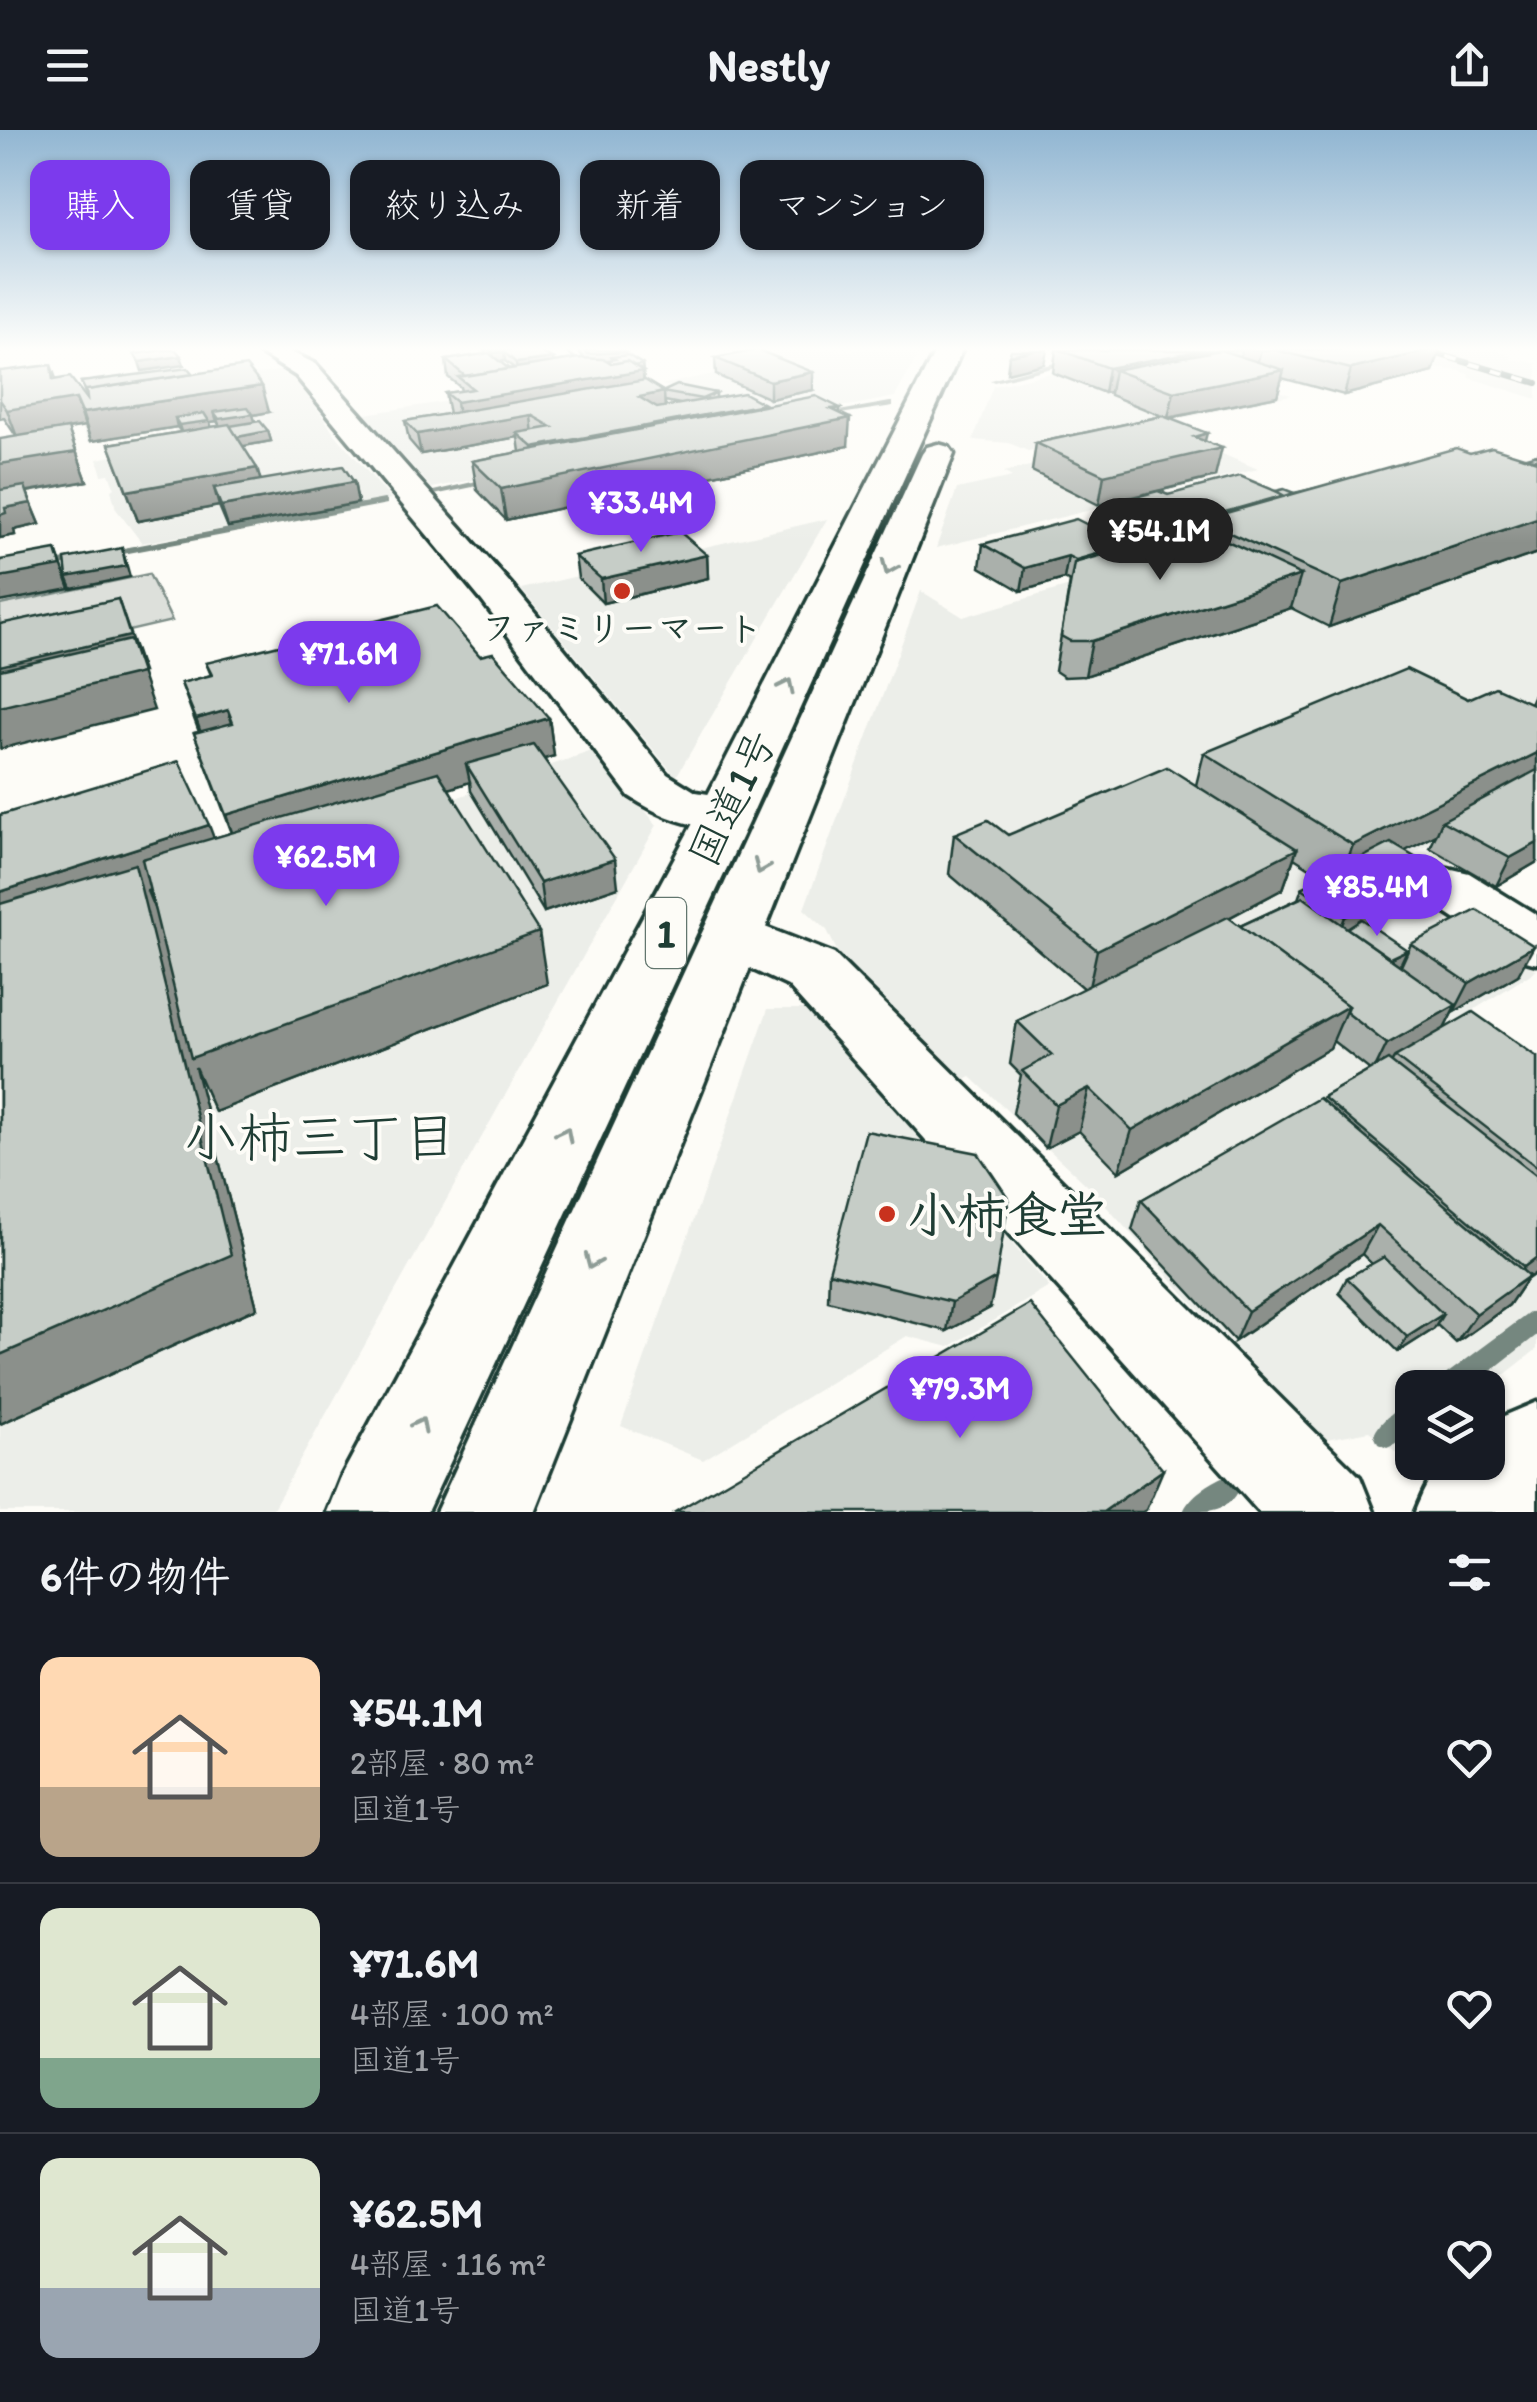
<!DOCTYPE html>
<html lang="ja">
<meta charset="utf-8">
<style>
body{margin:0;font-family:Itim,"Klee One",sans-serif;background:#20242c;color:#f1f3f6;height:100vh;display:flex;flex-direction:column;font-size:38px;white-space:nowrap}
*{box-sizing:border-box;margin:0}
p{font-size:32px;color:#9ea1a6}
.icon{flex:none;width:55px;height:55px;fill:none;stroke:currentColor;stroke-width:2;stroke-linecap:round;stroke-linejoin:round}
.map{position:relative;height:1382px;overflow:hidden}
.drawer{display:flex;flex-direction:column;background:#171b24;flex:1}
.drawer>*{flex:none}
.guide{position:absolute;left:30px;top:30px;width:1000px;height:90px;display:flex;gap:20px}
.buttons{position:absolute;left:1395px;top:1240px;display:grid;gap:20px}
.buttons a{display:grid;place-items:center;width:110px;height:110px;border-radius:20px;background:#171b24;box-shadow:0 2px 8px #0004;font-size:50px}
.price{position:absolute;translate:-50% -85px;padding:0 22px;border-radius:35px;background:#7c3aed;color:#fff;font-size:32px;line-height:65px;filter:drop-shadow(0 2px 5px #0008)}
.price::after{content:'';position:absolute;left:50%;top:60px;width:30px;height:22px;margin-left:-15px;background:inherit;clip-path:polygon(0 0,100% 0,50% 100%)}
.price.on{background:#222;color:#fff}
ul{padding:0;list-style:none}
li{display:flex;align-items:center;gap:30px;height:250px;padding:0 40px}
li+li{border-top:2px solid #363941}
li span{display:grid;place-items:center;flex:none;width:280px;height:200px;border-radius:20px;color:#555}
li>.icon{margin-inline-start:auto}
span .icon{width:120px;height:120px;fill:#fffc;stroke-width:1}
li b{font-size:42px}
h2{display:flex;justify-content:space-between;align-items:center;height:120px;padding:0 40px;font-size:42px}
.chip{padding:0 35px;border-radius:20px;background:#171b24;box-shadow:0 2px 8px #0004;font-size:35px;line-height:90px}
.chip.on{background:#7c3aed;color:#fff}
header{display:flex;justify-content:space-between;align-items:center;height:130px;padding:0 40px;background:#171b24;font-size:45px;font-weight:700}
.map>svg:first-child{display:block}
.built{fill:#eceee9}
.green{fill:#dde0db;stroke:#7e8e88;stroke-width:2.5}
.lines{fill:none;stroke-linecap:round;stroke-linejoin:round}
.stream{fill:#75877f;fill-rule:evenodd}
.minor-casing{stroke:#1f3d34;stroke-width:7}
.trunk-casing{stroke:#1f3d34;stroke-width:7}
.minor{fill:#fdfcf7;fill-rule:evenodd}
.trunk{fill:#fdfcf7;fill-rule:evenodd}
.rail-casing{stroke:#1f3d34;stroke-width:6}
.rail{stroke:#fdfcf7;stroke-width:4;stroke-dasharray:12;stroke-linecap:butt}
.wall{fill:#aab0ab;stroke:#1f3d34;stroke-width:2.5;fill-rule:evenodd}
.shaded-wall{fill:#8b908b;stroke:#1f3d34;stroke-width:2.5}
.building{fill:#c6cdc7;stroke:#1f3d34;stroke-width:2.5}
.oneway{stroke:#8e9c96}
.poi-dot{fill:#c8321e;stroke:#fdfcf7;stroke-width:4}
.labels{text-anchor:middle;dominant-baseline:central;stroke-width:8;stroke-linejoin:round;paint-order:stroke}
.far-poi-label{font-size:35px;font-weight:bold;fill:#1f3d34;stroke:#fdfcf7}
.shield{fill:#fdfcf7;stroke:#62766e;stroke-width:2.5}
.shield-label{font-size:40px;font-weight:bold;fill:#1f3d34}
.street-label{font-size:42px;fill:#1f3d34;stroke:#fdfcf7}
.near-poi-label{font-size:50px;font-weight:bold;fill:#1f3d34;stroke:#fdfcf7;text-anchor:start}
.near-neighbourhood-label{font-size:55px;fill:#1f3d34;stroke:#fdfcf7}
</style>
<header><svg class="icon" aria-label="menu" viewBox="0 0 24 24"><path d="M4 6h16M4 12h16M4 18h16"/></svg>Nestly<svg class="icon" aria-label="share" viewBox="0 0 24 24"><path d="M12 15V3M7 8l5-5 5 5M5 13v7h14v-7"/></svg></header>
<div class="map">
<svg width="1537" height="1382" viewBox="0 0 1537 1382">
<rect width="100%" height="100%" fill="#fdfcf7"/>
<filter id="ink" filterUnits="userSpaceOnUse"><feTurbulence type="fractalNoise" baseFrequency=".01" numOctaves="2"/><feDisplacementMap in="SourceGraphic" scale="20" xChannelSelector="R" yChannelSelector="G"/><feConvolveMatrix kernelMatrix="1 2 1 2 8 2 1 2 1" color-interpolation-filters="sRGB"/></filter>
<g filter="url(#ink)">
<!-- built -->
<g class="built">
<polygon points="725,220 921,220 895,267 854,275 806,281 661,255 765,233"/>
<polygon points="1152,220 1291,265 1028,321 1009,313 973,310 993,256"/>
<polygon points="1377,220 1495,220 1511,225 1511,229 1537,233 1537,269 1470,248 1469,244 1460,241 1436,238"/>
<polygon points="284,240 300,254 335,304 391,369 142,413 116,379 111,360 115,358 109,344 102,345 97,329 182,313 174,299 88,312 82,297 95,295 78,271"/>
<polygon points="572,252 632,255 674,262 766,293 432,358 365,284"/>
<polygon points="1174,304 1258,339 936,418 957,359 1012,347 1003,342"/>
<polygon points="1537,327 1537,567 1478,588 1537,657 1383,739 1537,840 1445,898 1537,966 1537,1219 1488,1258 1412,1258 1412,1312 1397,1324 1370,1301 1316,1311 1089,1057 971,947 942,961 856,861 827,800 804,779 921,461 963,487 1486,335"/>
<polygon points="827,389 676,647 521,459"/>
<polygon points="595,620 657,695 271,1382 0,1382 0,825"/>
<polygon points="768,879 804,879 818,885 1049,1157 949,1217 907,1206 703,1330 621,1296"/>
</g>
<!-- green -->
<polygon class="green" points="149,444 172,491 0,531 0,475"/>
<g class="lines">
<!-- stream -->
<g class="stream">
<polygon points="1073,228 1076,232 994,252 990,250"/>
<polygon points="890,272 893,272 893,276 820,287 816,285"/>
<polygon points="494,347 499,350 497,352 434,365 429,362"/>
<polygon points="384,369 387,370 387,374 44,439 39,436 44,433"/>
<polygon points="1537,1180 1537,1205 1469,1258 1437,1258 1440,1249 1529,1183"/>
<path d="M1412,1272V1301L1396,1314L1387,1318L1378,1314L1374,1305C1380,1290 1397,1278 1412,1272Z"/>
<path d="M1227,1345L1236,1349L1240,1358C1229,1382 1208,1382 1183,1382C1189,1366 1211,1352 1227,1345Z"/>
</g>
<!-- minor casing -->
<g class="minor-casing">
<g id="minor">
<path d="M255,220H287L316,234L510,453L667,644L696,662L745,670L753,682L745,694C703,704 664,689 629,666L482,471L296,246Z"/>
<polygon points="533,220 562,220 596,249 592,255 572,255"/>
<polygon points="1448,738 1469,743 1537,785 1537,834 1515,828 1427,771 1418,757 1427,743"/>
<polygon points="732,784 834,824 1360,1347 1374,1382 1259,1382 788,856 710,820 701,805 710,790"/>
<path d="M1537,1272V1382H1415C1434,1336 1438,1332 1488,1332V1299L1504,1286Z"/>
</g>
</g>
<!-- trunk casing -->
<g class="trunk-casing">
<g id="trunk">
<polygon points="936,220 962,220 753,682 427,1382 327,1382 341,1347 699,682"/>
<polygon points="938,314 949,317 954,324 534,1382 436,1382 922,324 927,317"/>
</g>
</g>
<!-- minor -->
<use href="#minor" class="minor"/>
<!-- trunk -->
<use href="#trunk" class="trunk"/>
<!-- rail casing -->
<g class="rail-casing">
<polyline id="rail" points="1424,220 1537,253"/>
</g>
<!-- rail -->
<use href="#rail" class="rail"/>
</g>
<!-- wall -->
<g class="wall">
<path d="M483,220H520L553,232L584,228L578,220L569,222L567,220H621L625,222V226L642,234L644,250L663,261L716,263V268L764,276L840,284L848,316L506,390L477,360L472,331L520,322L518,307L421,324L409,310L405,291L449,284L445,263L461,261L460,257L448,247L446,230L487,224ZM499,231H505L514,238L509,239ZM665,271L680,274L665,277Z"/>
<polygon points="1056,220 1440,220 1433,242 1344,265 1282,248 1277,266 1170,288 1205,311 1215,347 1158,361 1168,365 1276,361 1294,363 1470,323 1526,328 1537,324 1537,423 1329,497 1291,478 1085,546 1064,547 1055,541 1070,452 1064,449 1021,461 980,437 983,414 1118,420 1156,410 1113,393 1117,372 1157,361 1099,375 1032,341 1036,313 1162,286 1110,265 1110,262 1104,263 1053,243"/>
<polygon points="715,228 813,260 770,269 716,245"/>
<path d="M0,241L56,250L87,269L81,252L193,244L269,282L253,285L255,292L268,301L271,311L243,316L261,350L354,352L358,373L228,397L219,376L138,391L109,314L181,302L177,297L91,311L85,296L68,299L87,351L27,362L40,394L14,400L15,405L0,408L16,306L4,288L0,289ZM217,291L220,296L211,297L210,292Z"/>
<polygon points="707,425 708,448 603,473 578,448 575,426"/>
<path d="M480,526L549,588L554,626L544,629L618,757L544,782L471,661L470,652L449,659L547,854L215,982L195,937L257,1178L0,1294V685L214,708L232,703L194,603L199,602L181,553L211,545L206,533ZM150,760L155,781L147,761Z"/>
<path d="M1537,558V732L1496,756L1430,718L1436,705L1404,721L1423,767L1371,796L1401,836L1411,814L1518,845L1454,882L1453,881L1444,899L1537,927V1142L1526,1150L1509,1175L1456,1213L1436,1194L1434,1199L1398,1222L1339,1163L1347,1148L1372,1134L1362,1124L1235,1211L1132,1100L1141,1070L1321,970L1323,967L1370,940L1333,911L1330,918L1119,1042L1079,1001L1046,1018L1013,983L1021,945L1010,934L1017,891L1084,859L949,744L954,704L1008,705L1196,655L1204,623L1468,569L1530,573ZM1294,728L1324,747L1302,758L1298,769L1240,796L1229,788L1283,759Z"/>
<polygon points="829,1142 990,1178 947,1201 828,1171"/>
</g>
<!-- shaded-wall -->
<g class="shaded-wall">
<polygon points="1034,220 1047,220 1044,234 1007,243 1009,225"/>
<polygon points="1203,220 1218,220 1114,240 1110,262 1104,263 1108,238"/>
<polygon points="1242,220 1261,220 1257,234 1238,238"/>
<polygon points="1432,220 1440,220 1433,242 1344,265 1351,239"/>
<polygon points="504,222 505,231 495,232 493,223"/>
<polygon points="181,226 184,235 142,241 139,232"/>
<polygon points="553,228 554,236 517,242 516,233"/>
<polygon points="642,234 645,266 664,262 665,281 640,285 639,268 531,287 533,304 517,303 518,307 421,324 417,304 459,297 456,272 618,238"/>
<polygon points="51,235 60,260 76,269 85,296 17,307 7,280 53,250"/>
<polygon points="1284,240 1277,266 1168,288 1174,262"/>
<polygon points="813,242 813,260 770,269 770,251"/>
<polygon points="262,256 269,282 253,285 256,294 221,299 214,282 217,291 210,292 212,300 182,305 179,295 175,288 177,297 91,311 82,283"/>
<polygon points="764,274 536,337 533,317"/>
<polygon points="840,278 840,290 850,288 848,316 506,390 501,359"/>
<polygon points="68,299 87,351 0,366 0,334"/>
<polygon points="268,301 271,311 206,323 203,313"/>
<polygon points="1207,303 1202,322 1222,318 1215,347 1099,375 1104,345 1194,307"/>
<polygon points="257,338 265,367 214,358 219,376 138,391 127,361"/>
<polygon points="354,352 358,373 228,397 221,376"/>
<polygon points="31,373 40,394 14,400 15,405 0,408 0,385 5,378"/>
<polygon points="1537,389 1537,423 1329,497 1342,454"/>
<polygon points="1201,390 1196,411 1174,417 1179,395"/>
<polygon points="1120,411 1116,434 1072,453 1076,430 1097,418"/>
<polygon points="122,418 130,447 72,459 67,447"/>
<polygon points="56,420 70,459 0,472 0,447"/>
<polygon points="707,425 708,448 603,473 601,449"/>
<polygon points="1068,426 1064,449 1021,461 1025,438"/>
<polygon points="1301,445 1291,478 1085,546 1092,511"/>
<polygon points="118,469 143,542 141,542 154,580 0,619 0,536"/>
<polygon points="228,580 240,618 209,626 196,589"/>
<polygon points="549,588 554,626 476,650 466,634 470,652 240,725 226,685"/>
<polygon points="1537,623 1537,652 1442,691 1436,705 1338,756 1353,715"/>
<polygon points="209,695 224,735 147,761 157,785 539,802 547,854 215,982 195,937 257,1178 0,1294 0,762"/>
<polygon points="1537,713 1537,732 1496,756 1510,728"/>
<polygon points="1297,719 1283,759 1088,862 1097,820"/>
<polygon points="615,729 618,757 544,782 540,753"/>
<polygon points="1435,739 1423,767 1341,812 1337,808 1345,787"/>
<polygon points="1534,816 1518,845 1454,882 1469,853"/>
<polygon points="1407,820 1400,835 1375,836"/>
<polygon points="1456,875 1441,905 1395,927 1392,932 1373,943 1387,914"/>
<polygon points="1348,876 1330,918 1119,1042 1132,1000"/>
<polygon points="1089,958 1079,1001 1046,1018 1056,975"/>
<polygon points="1378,1095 1362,1124 1235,1211 1248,1181"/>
<polygon points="1537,1127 1537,1142 1526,1150 1509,1175 1456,1213 1476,1184 1507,1161 1524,1137"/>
<polygon points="996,1148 990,1178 947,1201 952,1172"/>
<polygon points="1443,1184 1434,1199 1398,1222 1407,1207"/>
<polygon points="1163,1340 1146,1380 1142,1382 1103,1382"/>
</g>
<!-- building -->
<g class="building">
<polygon points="164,220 176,220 181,226 139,232 134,224"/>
<polygon points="490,220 520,220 522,221 536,220 553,228 516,233 504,222 493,223"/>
<polygon points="584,220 621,220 625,222 588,224"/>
<polygon points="758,220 813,242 770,251 715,228"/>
<polygon points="1011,220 1034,220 1009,225"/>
<polygon points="1060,220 1203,220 1108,238"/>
<polygon points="1220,220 1284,240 1174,262 1114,240"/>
<polygon points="1275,220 1432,220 1351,239"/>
<polygon points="489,223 509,239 465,246 446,230"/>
<polygon points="628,225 642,234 634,236 627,231 612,234 608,230 615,229 612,227"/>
<polygon points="579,228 603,229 611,234 627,231 643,241 456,272 445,263 473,259 458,247"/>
<polygon points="51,235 53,250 70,247 87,269 86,260 246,236 262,256 82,283 76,269 7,280 0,270 0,241"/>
<polygon points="188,238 193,244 86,260 86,262 81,252"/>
<polygon points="645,250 664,262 639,267 657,278 744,263 764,274 533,317 517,303 552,297 531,285 417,304 405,291"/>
<polygon points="677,255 716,263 702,269 662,262"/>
<polygon points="816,266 840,278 831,279 850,288 501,359 472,331"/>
<polygon points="248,277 253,284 219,289 214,282"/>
<polygon points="204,283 209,291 179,295 175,288"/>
<polygon points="1163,286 1207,303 1194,307 1222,318 1104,345 1036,313"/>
<polygon points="260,291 268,301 237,307 230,296"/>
<polygon points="229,294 257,338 127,361 109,314"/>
<polygon points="68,298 76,322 0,334 0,309"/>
<polygon points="1492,317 1537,331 1537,389 1342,454 1201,390 1456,318 1470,323"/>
<polygon points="1537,324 1537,330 1526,327"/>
<polygon points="343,336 354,352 221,376 214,358"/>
<polygon points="1240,346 1285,365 1179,395 1117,372 1158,361 1168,365"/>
<polygon points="25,356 31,373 5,378 6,383 0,385 0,360"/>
<polygon points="1284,359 1294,363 1285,366 1276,361"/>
<polygon points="1076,389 1120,411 1097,418 1104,422 1076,430 1068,426 1025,438 983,414"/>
<polygon points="1199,398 1301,445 1092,511 1070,511 1061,506 1074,433"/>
<polygon points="680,402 707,425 601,449 575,426"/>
<polygon points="122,418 126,436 67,447 65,429"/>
<polygon points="56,420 61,436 0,447 0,430"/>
<polygon points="118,469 130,506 0,536 0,494"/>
<polygon points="437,476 480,526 493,523 549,588 226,685 194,603 233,593 228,580 196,589 181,553 212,545 206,533"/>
<polygon points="130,510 141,543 0,577 0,540"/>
<polygon points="1406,539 1468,569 1495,557 1537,576 1537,623 1353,715 1204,623"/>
<polygon points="534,615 615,729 540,753 466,634"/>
<polygon points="179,631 209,695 0,762 0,685"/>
<polygon points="1167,637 1297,719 1097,820 954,704 988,690 1008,705"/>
<polygon points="1537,640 1537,713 1510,728 1442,691"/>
<polygon points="438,642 539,802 191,928 142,729"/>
<polygon points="1391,713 1435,739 1345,787 1302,758"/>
<polygon points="135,734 231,1125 0,1225 0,774"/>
<polygon points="1303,767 1456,875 1387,914 1346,882 1348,876 1240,796"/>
<polygon points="1477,780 1534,816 1469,853 1411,814"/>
<polygon points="1228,787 1348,876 1132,1000 1089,958 1056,975 1022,941 1052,925 1017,891"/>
<polygon points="1361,789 1407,820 1390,828 1347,798"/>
<polygon points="1473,882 1537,927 1537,1037 1395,927"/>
<polygon points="1388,930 1537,1046 1537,1127 1524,1137 1323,967"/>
<polygon points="1319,968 1529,1146 1476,1184 1378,1095 1248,1181 1141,1070"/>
<polygon points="866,1001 978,1023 1009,1069 996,1148 952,1172 829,1142"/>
<polygon points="1384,1127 1443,1184 1407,1207 1347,1148"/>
<polygon points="1030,1174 1163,1340 1103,1382 675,1382"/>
</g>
<!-- one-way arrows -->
<defs><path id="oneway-chevron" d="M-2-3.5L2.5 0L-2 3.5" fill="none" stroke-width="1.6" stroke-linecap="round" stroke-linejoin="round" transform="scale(2.5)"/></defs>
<g class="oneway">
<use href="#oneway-chevron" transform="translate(889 438) rotate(113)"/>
<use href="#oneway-chevron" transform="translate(787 556) rotate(-64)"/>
<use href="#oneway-chevron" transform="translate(761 737) rotate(113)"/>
<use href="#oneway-chevron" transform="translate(565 1004) rotate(-63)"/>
<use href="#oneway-chevron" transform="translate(592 1132) rotate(113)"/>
<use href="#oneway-chevron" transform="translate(420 1295) rotate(-63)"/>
</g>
</g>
<!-- sky -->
<linearGradient id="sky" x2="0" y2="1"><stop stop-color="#91b6d2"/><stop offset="0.53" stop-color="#fefefb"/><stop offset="1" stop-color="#fefefb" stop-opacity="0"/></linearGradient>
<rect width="1537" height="413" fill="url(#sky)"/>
<!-- markers -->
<g class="poi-dot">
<circle cx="622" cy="461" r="10"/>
<circle cx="887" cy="1084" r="10"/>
</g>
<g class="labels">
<!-- far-poi labels -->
<g class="far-poi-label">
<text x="622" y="498">ファミリーマート</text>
</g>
<!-- shield labels -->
<rect class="shield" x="646" y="768" width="40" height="70" rx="8"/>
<g class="shield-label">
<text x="666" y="803">1</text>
</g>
<!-- street labels -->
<g class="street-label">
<text transform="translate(732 668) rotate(-64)">国道1号</text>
</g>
<!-- near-poi labels -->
<g class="near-poi-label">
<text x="907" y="1084">小柿食堂</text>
</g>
<!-- near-neighbourhood labels -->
<g class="near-neighbourhood-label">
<text x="320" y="1007">小柿三丁目</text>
</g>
</g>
</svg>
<div class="buttons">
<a><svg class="icon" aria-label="layers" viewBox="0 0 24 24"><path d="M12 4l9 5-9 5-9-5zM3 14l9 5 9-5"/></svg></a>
</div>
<b class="price" style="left:641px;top:425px">¥33.4M</b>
<b class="price on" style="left:1160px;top:453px">¥54.1M</b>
<b class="price" style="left:349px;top:576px">¥71.6M</b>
<b class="price" style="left:326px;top:779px">¥62.5M</b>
<b class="price" style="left:1377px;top:809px">¥85.4M</b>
<b class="price" style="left:960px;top:1311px">¥79.3M</b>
<div class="guide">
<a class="chip on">購入</a>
<a class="chip">賃貸</a>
<a class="chip">絞り込み</a>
<a class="chip">新着</a>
<a class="chip">マンション</a>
</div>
</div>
<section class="drawer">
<h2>6件の物件<svg class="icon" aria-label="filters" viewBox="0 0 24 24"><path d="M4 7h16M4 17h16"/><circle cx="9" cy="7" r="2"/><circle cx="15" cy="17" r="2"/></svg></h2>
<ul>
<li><span style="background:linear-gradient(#ffd9b3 65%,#b9a48a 0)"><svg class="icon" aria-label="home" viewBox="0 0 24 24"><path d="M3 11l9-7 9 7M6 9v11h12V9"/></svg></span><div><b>¥54.1M</b><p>2部屋 · 80 m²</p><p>国道1号</p></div><svg class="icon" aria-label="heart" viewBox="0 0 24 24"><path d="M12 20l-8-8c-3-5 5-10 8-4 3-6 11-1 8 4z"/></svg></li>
<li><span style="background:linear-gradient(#dfe7d0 75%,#7fa58c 0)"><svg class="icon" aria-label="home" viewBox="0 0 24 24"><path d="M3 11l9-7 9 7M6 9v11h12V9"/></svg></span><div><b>¥71.6M</b><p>4部屋 · 100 m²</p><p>国道1号</p></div><svg class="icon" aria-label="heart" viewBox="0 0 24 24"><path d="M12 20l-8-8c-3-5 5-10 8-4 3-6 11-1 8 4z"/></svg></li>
<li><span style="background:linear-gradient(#dfe7d0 65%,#9aa5b1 0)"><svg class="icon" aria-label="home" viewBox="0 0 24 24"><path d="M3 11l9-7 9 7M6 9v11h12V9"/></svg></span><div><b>¥62.5M</b><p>4部屋 · 116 m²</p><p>国道1号</p></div><svg class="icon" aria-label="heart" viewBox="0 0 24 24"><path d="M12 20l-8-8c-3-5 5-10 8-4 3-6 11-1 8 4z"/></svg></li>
</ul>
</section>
